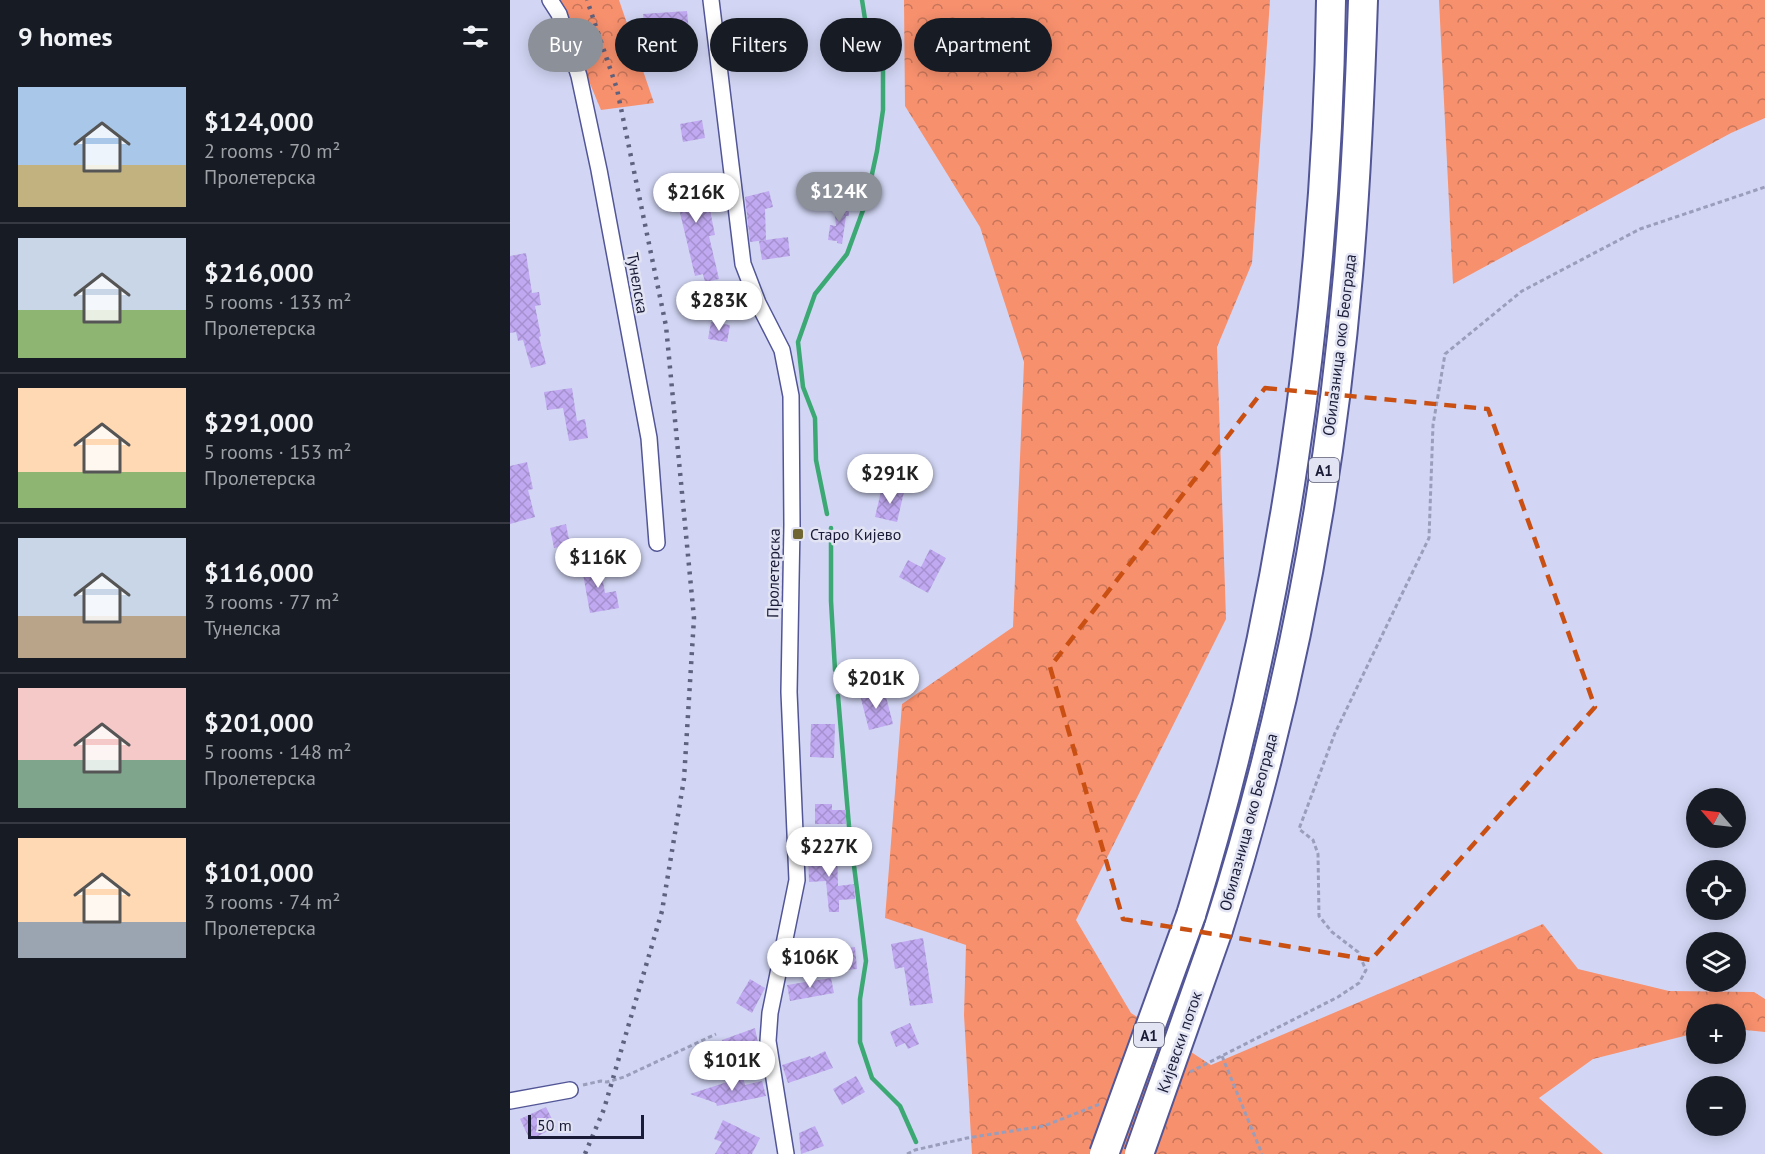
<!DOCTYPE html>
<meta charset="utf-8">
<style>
body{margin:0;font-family:"PT Sans",sans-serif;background:#20242c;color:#f1f3f6;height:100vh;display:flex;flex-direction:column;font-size:22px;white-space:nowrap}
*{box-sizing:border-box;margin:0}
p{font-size:20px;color:#9ea1a6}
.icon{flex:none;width:33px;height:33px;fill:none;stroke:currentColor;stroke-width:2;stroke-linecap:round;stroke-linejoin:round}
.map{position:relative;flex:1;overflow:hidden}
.side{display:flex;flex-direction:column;background:#171b24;width:510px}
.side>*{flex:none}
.banner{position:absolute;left:18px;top:18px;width:570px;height:54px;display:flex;gap:12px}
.needle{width:39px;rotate:298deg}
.fabs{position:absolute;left:1176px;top:788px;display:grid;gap:12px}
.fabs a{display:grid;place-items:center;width:60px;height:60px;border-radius:50%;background:#171b24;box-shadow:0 3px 15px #0003;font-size:30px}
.scale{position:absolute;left:18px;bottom:15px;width:116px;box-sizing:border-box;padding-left:6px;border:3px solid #1a1c37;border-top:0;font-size:16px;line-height:21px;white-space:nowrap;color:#1a1c37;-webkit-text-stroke:4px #e2e4f3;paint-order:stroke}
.price{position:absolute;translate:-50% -51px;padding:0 14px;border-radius:21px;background:#fff;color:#222;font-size:20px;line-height:39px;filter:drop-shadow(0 2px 3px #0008)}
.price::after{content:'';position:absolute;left:50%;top:36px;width:18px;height:14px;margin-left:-9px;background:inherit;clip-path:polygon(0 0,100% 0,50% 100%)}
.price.selected{background:#8c9099;color:#fff}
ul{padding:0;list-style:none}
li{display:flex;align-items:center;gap:18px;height:150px;padding:0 18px}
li+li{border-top:2px solid #363941}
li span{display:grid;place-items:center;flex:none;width:168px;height:120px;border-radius:0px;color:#555}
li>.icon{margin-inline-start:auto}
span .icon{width:72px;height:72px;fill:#fffc;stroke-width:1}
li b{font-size:26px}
h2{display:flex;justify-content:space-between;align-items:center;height:72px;padding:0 18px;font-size:26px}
.tag{padding:0 21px;border-radius:27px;background:#171b24;box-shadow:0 3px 15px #0003;font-size:21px;line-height:54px}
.tag.selected{background:#8c9099;color:#fff}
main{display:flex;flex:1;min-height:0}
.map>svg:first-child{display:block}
.forest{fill:url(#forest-crowns)}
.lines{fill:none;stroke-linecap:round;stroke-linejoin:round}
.stream{stroke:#3ca975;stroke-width:4.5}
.building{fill:url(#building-cross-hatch)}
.street-casing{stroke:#525696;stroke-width:18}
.highway-casing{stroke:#525696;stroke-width:32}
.path{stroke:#9a9ebb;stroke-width:3;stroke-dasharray:4.5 3;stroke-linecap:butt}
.street{stroke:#fff;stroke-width:15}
.highway{stroke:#fff;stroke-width:28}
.rail{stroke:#5f627e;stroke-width:4.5;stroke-dasharray:3 6;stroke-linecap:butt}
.highway-bridge-casing{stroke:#525696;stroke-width:32;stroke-linecap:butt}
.highway-bridge{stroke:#fff;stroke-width:28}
.marked{fill:none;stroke:#c95012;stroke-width:4.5;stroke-dasharray:12 8;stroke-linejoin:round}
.poi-dot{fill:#6f6633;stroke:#e2e4f3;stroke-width:2}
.labels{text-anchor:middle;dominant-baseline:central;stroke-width:5;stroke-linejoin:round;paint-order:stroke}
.shield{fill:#e2e4f3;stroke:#56586f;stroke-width:1.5}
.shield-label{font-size:15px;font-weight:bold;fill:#1a1c37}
.street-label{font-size:16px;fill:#1a1c37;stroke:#e2e4f3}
.poi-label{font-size:16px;fill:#1a1c37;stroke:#e2e4f3;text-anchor:start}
</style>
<main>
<section class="side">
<h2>9 homes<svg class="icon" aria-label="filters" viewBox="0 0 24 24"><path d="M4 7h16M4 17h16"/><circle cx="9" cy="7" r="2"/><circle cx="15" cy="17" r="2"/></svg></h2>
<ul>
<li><span style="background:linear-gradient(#a9c7e8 65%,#c2b280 0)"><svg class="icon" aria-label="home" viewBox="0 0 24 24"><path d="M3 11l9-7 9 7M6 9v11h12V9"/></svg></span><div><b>$124,000</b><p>2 rooms · 70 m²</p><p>Пролетерска</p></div></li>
<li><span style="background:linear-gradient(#c9d6e8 60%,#8fb573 0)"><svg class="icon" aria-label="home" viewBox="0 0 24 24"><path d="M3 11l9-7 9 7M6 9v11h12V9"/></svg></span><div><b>$216,000</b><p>5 rooms · 133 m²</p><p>Пролетерска</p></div></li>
<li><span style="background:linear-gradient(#ffd9b3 70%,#8fb573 0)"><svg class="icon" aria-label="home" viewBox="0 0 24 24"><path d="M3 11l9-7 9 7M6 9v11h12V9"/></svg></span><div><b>$291,000</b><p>5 rooms · 153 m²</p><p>Пролетерска</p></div></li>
<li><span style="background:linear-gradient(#c9d6e8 65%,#b9a48a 0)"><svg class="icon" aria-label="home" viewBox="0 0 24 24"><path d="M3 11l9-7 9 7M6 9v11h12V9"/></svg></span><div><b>$116,000</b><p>3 rooms · 77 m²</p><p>Тунелска</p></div></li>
<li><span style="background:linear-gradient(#f6c9c9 60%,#7fa58c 0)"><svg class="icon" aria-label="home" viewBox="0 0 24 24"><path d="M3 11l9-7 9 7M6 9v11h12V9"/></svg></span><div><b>$201,000</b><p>5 rooms · 148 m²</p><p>Пролетерска</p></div></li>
<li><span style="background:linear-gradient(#ffd9b3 70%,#9aa5b1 0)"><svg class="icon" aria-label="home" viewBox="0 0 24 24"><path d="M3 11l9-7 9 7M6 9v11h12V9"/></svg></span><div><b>$101,000</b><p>3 rooms · 74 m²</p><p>Пролетерска</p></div></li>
</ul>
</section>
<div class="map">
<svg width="1255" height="1154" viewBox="0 0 1255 1154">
<defs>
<pattern id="forest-crowns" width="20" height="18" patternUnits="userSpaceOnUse" patternTransform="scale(1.5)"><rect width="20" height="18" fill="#f7906d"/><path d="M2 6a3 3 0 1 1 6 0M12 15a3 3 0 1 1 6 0" fill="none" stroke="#c7755a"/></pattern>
<pattern id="building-cross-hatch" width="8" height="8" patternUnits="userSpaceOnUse" patternTransform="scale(1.5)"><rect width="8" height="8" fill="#c1a9f1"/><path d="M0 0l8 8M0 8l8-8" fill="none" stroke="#a591cf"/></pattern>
</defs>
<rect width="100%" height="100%" fill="#d2d6f4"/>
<!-- forest -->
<g class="forest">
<polygon points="45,0 109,0 144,103 91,110"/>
<polygon points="394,0 760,0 742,263 707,347 716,619 566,920 621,1013 701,1065 1033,924 1068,969 1159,991 1244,992 1255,999 1255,1032 1226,1029 1226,1014 1186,1014 1186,1033 1083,1059 1029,1098 1093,1154 462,1154 454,1015 456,945 375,918 392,704 503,627 514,362 470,227 395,106"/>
<polygon points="929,0 1255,0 1255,118 1221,133 943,284"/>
</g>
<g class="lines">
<!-- stream -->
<g class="stream">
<polyline points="317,514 306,460 305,418 293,387 288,342 305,294 337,254 356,202 367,151 373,110 373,60 355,19 352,0"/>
<polyline points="321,528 321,601 325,670"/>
<polyline points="328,696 339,826 356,961 350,999 350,1042 362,1078 390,1106 406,1142"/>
</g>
</g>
<!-- building -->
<g class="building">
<polygon points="177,11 179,32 156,33 157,37 136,39 133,14"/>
<polygon points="192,120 195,138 173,142 170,124"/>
<polygon points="164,174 193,174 193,212 200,210 205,235 199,236 209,279 195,282 193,274 185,276 167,200 163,200"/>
<polygon points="259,191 263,207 255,209 256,240 240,242 235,197"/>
<polygon points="338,204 339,216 336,216 332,244 327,243 327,241 318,240 320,225 326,226 324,205"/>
<polygon points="278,237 280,256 252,260 249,241"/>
<polygon points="16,253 22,293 29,292 31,305 25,306 31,336 29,337 36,364 21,368 13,340 8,341 6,332 0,333 0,256"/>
<polygon points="201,322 220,325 217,342 198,339"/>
<polygon points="62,388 67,421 75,419 78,438 59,441 53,408 37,410 34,392"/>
<polygon points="17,462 23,489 18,490 25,517 0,524 0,466"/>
<polygon points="372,487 394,492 387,522 365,517"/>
<polygon points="56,524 60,545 44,548 40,528"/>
<polygon points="420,549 436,558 418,593 389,577 398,560 411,567"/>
<polygon points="89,560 95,593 106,591 109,608 80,613 71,563"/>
<polygon points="374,689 383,724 359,730 350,695"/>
<polygon points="301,724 325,724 324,758 300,757"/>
<polygon points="305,804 322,804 322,810 336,810 336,824 305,824"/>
<polygon points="327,852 328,886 344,884 345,899 329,900 329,912 319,912 316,881 299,882 298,853"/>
<polygon points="413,938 423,1003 400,1006 394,967 385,969 381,944"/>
<polygon points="345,947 347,969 318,972 316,950"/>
<polygon points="321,978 324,993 280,1001 277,985"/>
<polygon points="240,979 255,988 242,1013 226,1003"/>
<polygon points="400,1023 409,1044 398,1049 395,1043 386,1047 380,1032"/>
<polygon points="245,1028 249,1048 218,1059 212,1040"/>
<polygon points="315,1051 323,1068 278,1083 272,1065 300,1056 301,1058"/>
<polygon points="346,1076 355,1092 332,1105 323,1089"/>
<polygon points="233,1077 235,1085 252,1081 256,1096 207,1106 206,1103 180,1094"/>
<polygon points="36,1107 46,1127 20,1140 10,1119"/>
<polygon points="213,1120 250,1138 242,1154 205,1154 212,1142 204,1139"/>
<polygon points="305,1126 314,1146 291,1154 289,1133"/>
</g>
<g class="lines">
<!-- street casing -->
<g class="street-casing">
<g id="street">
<polyline points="40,0 49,14 69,76 89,170 139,438 147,543"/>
<polyline points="201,0 233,264 248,303 272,350 281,396 282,525 279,692 287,880 260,1013 258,1041 276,1154"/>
<polyline points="0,1101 60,1090"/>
</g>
</g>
<!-- highway casing -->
<g class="highway-casing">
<g id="highway">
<path d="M681,915C771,622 817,307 821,0"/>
<path d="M708,930C776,718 819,496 838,275C846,183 850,92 853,0"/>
</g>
</g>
<!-- path -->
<g class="path">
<polyline points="712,1056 752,1154"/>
<polyline points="680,1072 828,997 849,983 856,970 848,952 822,932 809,916 808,854 803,840 789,829 825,733 919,538 923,425 935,354 1012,291 1130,229 1255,187"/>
<polyline points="73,1085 91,1081 97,1082 114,1077 206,1034"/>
<polyline points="397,1154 405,1150 457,1138 534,1126 590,1104"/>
</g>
<!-- street -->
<use href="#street" class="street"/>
<!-- highway -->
<use href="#highway" class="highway"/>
<!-- rail -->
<polyline class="rail" points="75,1154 94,1109 152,911 174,779 184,618 156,326 107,89 77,0"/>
<!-- highway-bridge casing -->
<g class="highway-bridge-casing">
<g id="highway-bridge">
<polyline points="594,1154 681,915"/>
<polyline points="629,1154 708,930"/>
</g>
</g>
<!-- highway-bridge -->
<use href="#highway-bridge" class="highway-bridge"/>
</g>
<!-- marked area -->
<path class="marked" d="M755,388L978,409L1085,707L861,960L613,919L540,667Z"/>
<!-- markers -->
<rect class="poi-dot" x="282" y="528" width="12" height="12" rx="3"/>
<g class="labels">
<!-- shield labels -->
<g class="shield">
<rect x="799" y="458" width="30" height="24" rx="4.5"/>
<rect x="624" y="1023" width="30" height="24" rx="4.5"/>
</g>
<g class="shield-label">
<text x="814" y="470">A1</text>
<text x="639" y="1035">A1</text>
</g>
<!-- street labels -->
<g class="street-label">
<text transform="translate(128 283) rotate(80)">Тунелска</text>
<text transform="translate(829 345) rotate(-83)">Обилазница око Београда</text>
<text transform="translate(263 573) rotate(-89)">Пролетерска</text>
<text transform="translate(738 822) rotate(-75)">Обилазница око Београда</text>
<text transform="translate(669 1042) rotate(-71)">Кијевски поток</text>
</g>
<!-- poi labels -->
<g class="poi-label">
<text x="300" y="534">Старо Кијево</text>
</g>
</g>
</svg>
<div class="fabs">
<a><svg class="needle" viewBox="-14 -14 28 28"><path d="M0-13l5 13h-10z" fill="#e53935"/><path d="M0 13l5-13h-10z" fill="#9ea1a6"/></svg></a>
<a><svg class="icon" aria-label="locate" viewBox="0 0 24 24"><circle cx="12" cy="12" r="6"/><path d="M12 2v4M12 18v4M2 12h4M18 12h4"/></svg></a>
<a><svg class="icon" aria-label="layers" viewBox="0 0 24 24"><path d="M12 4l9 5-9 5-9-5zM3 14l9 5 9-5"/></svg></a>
<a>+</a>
<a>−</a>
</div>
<div class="scale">50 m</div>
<b class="price selected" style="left:329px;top:223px">$124K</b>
<b class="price" style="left:186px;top:224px">$216K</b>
<b class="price" style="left:209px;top:332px">$283K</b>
<b class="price" style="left:380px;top:505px">$291K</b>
<b class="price" style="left:88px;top:589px">$116K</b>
<b class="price" style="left:366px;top:710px">$201K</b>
<b class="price" style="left:319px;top:878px">$227K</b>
<b class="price" style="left:300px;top:989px">$106K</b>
<b class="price" style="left:222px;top:1092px">$101K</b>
<div class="banner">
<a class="tag selected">Buy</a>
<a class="tag">Rent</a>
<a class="tag">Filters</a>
<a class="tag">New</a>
<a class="tag">Apartment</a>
</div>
</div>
</main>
